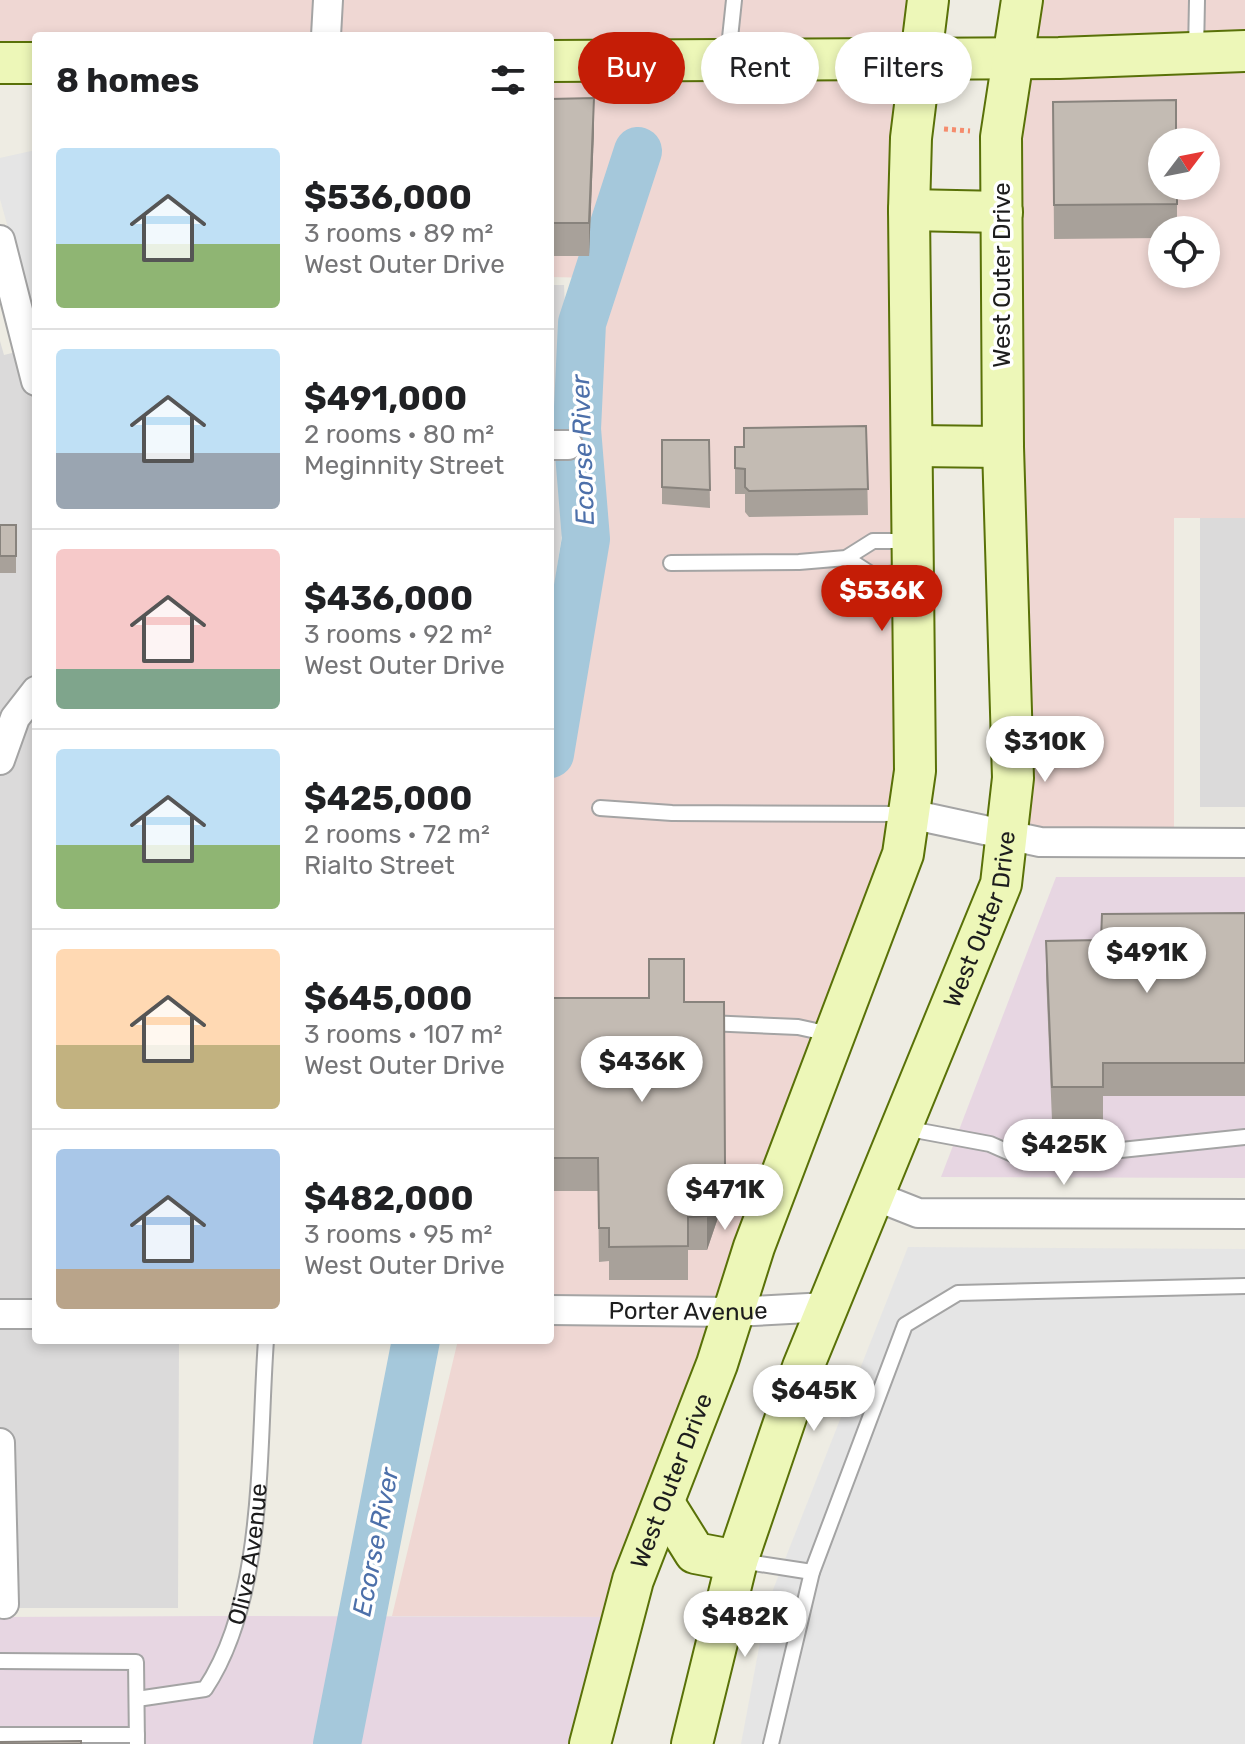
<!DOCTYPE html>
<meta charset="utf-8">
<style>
body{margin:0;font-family:Rubik,sans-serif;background:#f6f6f6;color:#202124;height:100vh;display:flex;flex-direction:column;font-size:30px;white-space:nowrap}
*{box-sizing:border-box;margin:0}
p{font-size:26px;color:#757577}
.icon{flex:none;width:44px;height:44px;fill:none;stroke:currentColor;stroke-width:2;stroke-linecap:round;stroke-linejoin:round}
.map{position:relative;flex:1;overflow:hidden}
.sheet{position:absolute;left:32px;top:32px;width:522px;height:1312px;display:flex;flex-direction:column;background:#fff;border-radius:8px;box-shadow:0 4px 12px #0003}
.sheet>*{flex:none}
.top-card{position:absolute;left:578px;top:32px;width:546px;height:72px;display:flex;gap:16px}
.needle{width:52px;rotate:58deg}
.buttons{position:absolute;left:1148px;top:128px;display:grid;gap:16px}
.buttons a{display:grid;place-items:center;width:72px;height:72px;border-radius:50%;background:#fff;box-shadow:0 4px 12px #0003;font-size:40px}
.price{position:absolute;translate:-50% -68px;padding:0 18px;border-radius:28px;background:#fff;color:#222;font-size:26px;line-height:52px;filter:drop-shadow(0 2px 4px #0008)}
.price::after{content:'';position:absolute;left:50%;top:48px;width:24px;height:18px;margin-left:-12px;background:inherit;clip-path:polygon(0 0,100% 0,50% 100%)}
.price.active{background:#c51d06;color:#fff}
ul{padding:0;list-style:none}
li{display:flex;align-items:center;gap:24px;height:200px;padding:0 24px}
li+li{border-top:2px solid #e0e0e0}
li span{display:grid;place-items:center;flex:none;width:224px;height:160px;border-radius:8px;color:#555}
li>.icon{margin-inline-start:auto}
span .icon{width:96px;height:96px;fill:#fffc;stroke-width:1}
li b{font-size:34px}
h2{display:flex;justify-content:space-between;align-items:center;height:96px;padding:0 24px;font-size:34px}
.pill{padding:0 28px;border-radius:36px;background:#fff;box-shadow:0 4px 12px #0003;font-size:28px;line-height:72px}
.pill.active{background:#c51d06;color:#fff}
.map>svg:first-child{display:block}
.residential{fill:#dbdada}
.commercial{fill:#efd7d3;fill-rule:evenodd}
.industrial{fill:#e7d6e2}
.parking{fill:#e5e5e5}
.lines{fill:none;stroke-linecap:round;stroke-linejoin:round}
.river{stroke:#a5c8db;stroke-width:48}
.service-casing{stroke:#a4a4a4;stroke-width:18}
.minor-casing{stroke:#a4a4a4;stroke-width:32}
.secondary-casing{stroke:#597108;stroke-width:44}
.path{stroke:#f58c6d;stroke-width:5;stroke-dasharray:4 4;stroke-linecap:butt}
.service{stroke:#fff;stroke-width:14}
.minor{stroke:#fff;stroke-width:28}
.secondary{stroke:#edf7b8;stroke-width:40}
.wall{fill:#a8a19a}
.shaded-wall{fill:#88837d}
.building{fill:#c3bbb3;stroke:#88837d;stroke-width:2}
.labels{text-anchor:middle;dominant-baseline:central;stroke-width:7;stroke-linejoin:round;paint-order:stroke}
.street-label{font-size:24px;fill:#1d1d1d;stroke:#fff}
.water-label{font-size:26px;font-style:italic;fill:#4d70aa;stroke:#fff}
</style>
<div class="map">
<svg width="1245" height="1744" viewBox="0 0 1245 1744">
<rect width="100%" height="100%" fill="#eeece3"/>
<!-- residential -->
<g class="residential">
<polygon points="550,285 564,285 572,465 550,617"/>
<polygon points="0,341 4,355 36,347 36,1340 179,1340 178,1608 0,1608"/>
<polygon points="1245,505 1245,807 1200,807 1200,506"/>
</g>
<!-- commercial -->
<g class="commercial">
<polygon points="0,0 928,0 915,771 622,1617 392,1616 458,1340 550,1340 550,738 586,539 577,429 582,323 597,278 550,277 550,36 36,36 36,63 0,63"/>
<path d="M1022,0H1245V518H1174V843L1007,836ZM1162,142H1206V186H1162ZM1162,230H1206V274H1162Z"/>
</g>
<!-- industrial -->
<g class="industrial">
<polygon points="1056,877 1245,877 1245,1178 941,1177"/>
<polygon points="0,1617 215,1616 622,1617 590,1744 0,1744"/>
</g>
<!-- parking -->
<g class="parking">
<polygon points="36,150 36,329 0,199 0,158"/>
<polygon points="908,1247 1245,1249 1245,1744 741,1744 767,1605"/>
</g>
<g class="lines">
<!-- river -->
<g class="river">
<polyline points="550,754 586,539 577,429 582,323 638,151"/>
<polyline points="337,1744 416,1340"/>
</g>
<!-- service casing -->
<g class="service-casing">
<g id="service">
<polyline points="1196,52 1197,0"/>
<polyline points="728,57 734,0"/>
<polyline points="846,558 874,576 912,571"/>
<polyline points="671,563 799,562 846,558 873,541 910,541"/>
<polyline points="600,808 672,813 906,814"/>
<polyline points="708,1023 798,1027 830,1034"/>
<polyline points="904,1128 990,1144 1026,1160 1245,1137"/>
<polyline points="741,1561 812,1572"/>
<polyline points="0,1661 136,1662 137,1744"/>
<path id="s1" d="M137,1699L205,1689C266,1598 258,1449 266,1340"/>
<polyline points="0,1735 137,1735"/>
<polyline points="771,1744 812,1572 905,1325 958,1293 1245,1286"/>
</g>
</g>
<!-- minor casing -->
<g class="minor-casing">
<g id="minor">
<polyline points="326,36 328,0"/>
<polyline points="0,240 36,381"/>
<polyline points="550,445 568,445"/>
<polyline points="0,760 15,718 36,691"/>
<polyline points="910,814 1040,842 1245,843"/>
<polyline points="875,1196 918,1213 1245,1214"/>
<path id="s2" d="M550,1310L734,1312L827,1307"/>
<polyline points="0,1314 36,1314"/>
<polyline points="0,1443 4,1604"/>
</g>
</g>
<!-- secondary casing -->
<g class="secondary-casing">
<g id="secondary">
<polyline points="550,61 1059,58 1245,51"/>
<polyline points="0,63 36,63"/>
<polyline points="909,210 1002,212"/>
<polyline points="914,446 1003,447"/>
<polyline points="665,1505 695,1553 737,1561"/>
<path id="s3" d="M590,1744L633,1580L717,1364L754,1247L903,854L915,771L909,210L911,138L928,0"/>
<path id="s4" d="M692,1744L737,1561L803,1367L1001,884L1013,778L1003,447L1001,137L1022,0"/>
</g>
</g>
<!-- path -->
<polyline class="path" points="944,129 970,131"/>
<!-- service -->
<use href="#service" class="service"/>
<!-- minor -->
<use href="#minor" class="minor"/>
<!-- secondary -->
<use href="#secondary" class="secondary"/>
</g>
<!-- wall -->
<g class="wall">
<polygon points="550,99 594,131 589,256 550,256"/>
<polygon points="1053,102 1177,186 1177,230 1162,230 1162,238 1054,239"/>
<polygon points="866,426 868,515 749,517 745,512 745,494 735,494 735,447 744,447"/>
<polygon points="662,440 709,440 710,508 662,504"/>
<rect x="0" y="525" width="16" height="48"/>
<polygon points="1245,913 1245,1096 1103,1096 1103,1120 1052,1120 1046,975 1046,941 1101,940"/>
<polygon points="550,998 684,1002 725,1197 707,1250 688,1250 688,1280 609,1280 609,1261 599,1262 598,1191 550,1191"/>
</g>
<!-- shaded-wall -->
<g class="shaded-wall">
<polygon points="594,98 594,131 589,256 589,223"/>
<polygon points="725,1164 725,1197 707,1250 707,1216"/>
</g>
<!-- building -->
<g class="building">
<polygon points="594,98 589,223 550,223 550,99"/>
<polygon points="1176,100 1176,142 1162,142 1162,186 1177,186 1177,204 1054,205 1053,102"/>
<polygon points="866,426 868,489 749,491 745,487 745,469 735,468 735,447 744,447 744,428"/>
<polygon points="662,440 709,440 710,490 662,487"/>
<rect x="0" y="525" width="16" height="31"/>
<polygon points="1245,913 1245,1063 1103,1063 1103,1087 1052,1087 1046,941 1101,940 1102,914"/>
<polygon points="649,959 684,959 684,1002 724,1002 725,1164 707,1216 688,1217 688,1246 609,1247 609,1228 599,1228 598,1158 550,1158 550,998 649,998"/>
<polygon points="81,1741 81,1744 0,1744 0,1742"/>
</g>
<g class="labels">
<!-- street labels -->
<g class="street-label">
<text transform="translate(1002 275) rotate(-90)">West Outer Drive</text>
<text stroke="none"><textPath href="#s4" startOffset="876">West Outer Drive</textPath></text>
<text stroke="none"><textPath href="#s2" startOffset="138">Porter Avenue</textPath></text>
<text stroke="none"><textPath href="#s3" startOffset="276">West Outer Drive</textPath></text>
<text stroke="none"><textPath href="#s1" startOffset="212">Olive Avenue</textPath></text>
</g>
<!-- water labels -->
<g class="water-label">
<text transform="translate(583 450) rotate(-92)">Ecorse River</text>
<text transform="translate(376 1542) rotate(-79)">Ecorse River</text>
</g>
</g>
</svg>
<div class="buttons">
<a><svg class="needle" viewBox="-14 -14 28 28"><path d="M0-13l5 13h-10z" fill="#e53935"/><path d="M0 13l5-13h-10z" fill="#757577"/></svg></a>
<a><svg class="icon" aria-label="locate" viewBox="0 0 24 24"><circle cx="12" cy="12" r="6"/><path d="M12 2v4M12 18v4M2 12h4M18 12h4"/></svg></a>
</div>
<b class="price active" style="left:882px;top:633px">$536K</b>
<b class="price" style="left:1045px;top:784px">$310K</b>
<b class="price" style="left:1147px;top:995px">$491K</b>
<b class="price" style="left:642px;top:1104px">$436K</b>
<b class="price" style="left:1064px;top:1187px">$425K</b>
<b class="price" style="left:725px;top:1232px">$471K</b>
<b class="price" style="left:814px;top:1433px">$645K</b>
<b class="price" style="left:745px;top:1659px">$482K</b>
<div class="top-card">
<a class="pill active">Buy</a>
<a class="pill">Rent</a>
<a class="pill">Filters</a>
</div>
<section class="sheet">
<h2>8 homes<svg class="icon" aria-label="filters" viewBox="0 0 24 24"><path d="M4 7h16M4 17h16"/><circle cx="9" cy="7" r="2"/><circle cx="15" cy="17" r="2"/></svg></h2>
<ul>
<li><span style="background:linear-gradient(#bfe0f5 60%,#8fb573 0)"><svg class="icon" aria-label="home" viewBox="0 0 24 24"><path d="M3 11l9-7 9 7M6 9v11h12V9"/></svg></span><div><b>$536,000</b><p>3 rooms · 89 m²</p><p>West Outer Drive</p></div></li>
<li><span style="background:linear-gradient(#bfe0f5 65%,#9aa5b1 0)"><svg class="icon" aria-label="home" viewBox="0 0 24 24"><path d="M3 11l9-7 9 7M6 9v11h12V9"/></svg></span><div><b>$491,000</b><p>2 rooms · 80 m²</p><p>Meginnity Street</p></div></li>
<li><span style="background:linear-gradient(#f6c9c9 75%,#7fa58c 0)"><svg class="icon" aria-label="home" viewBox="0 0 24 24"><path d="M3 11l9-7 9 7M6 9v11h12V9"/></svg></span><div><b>$436,000</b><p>3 rooms · 92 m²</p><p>West Outer Drive</p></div></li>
<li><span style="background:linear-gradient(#bfe0f5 60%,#8fb573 0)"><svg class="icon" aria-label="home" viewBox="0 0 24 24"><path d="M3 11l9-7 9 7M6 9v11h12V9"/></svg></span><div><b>$425,000</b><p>2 rooms · 72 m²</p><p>Rialto Street</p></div></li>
<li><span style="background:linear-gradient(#ffd9b3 60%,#c2b280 0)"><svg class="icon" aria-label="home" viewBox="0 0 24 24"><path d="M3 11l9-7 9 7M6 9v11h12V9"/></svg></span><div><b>$645,000</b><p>3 rooms · 107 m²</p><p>West Outer Drive</p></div></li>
<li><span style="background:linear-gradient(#a9c7e8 75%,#b9a48a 0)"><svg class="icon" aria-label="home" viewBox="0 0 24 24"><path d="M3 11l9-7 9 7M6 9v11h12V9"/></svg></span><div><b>$482,000</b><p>3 rooms · 95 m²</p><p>West Outer Drive</p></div></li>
</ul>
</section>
</div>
